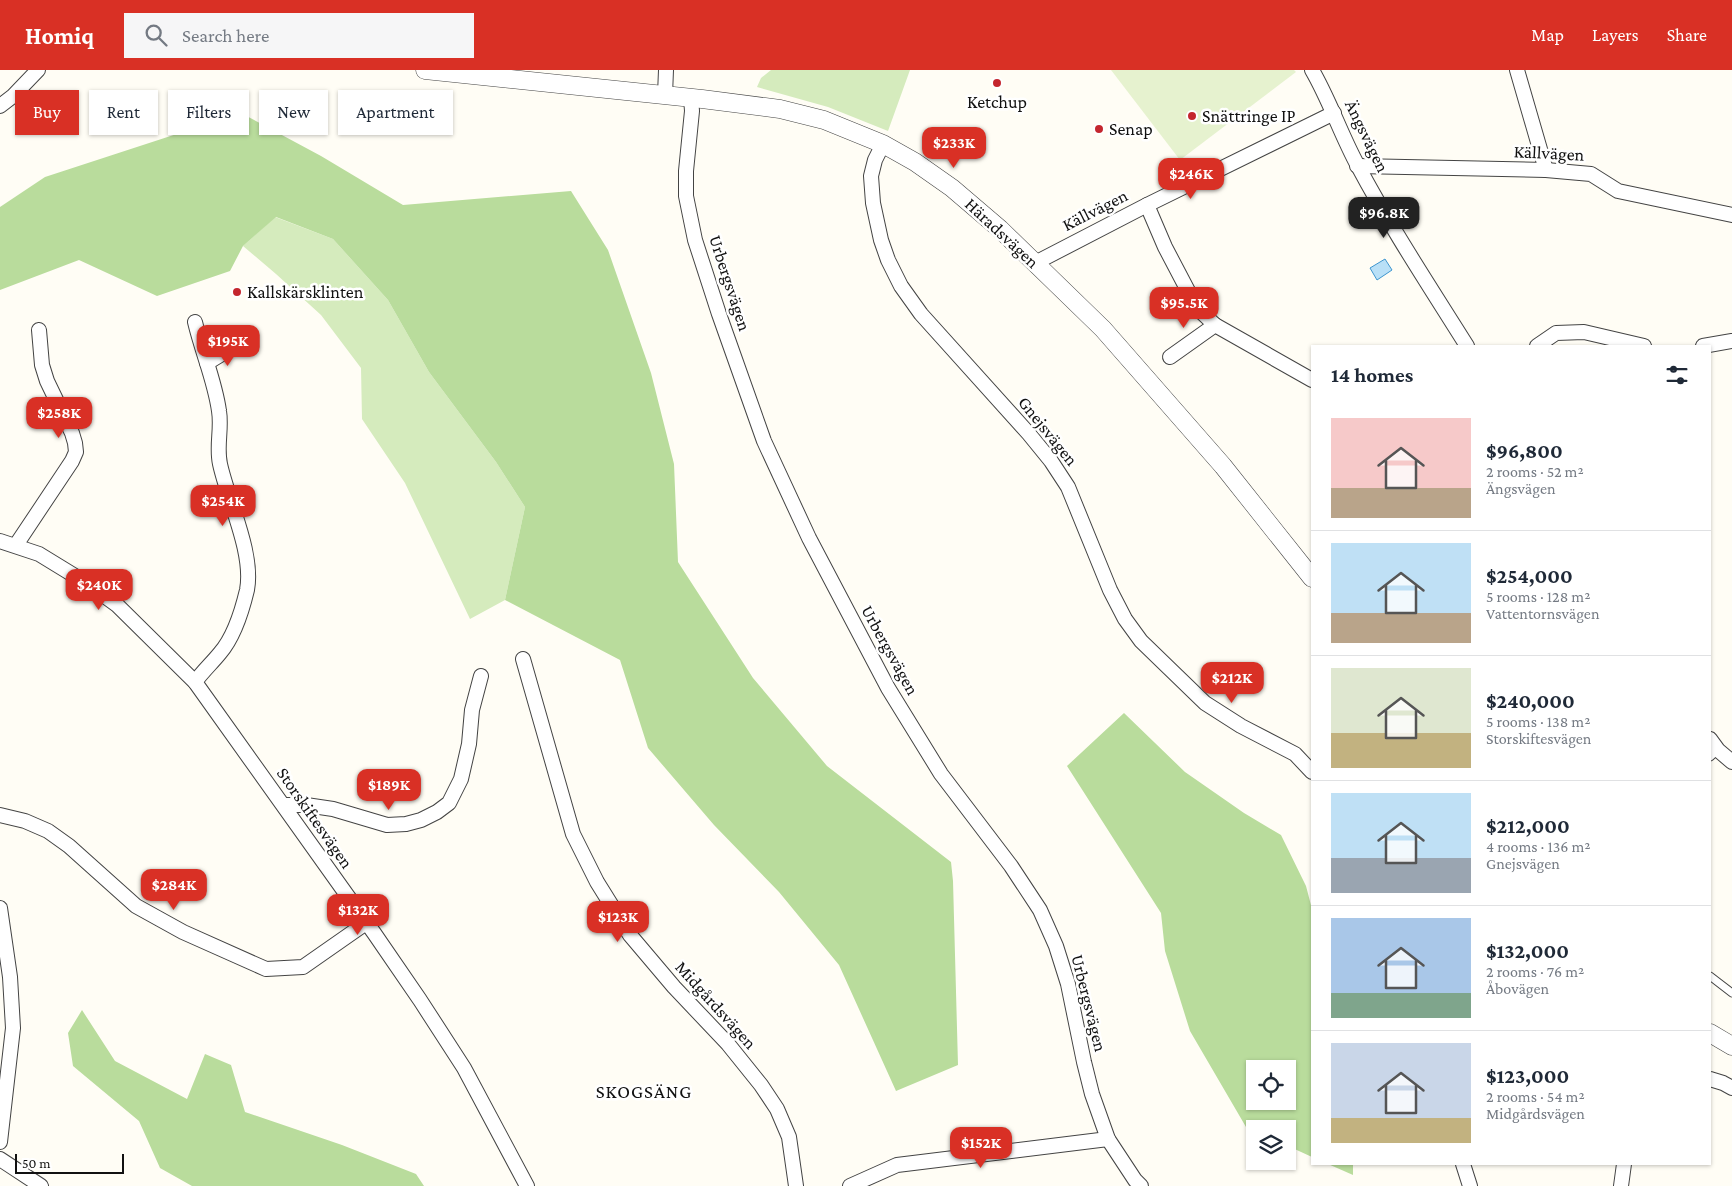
<!DOCTYPE html>
<meta charset="utf-8">
<style>
body{margin:0;font-family:"Crimson Pro",serif;background:#f6f6f7;color:#1f2937;height:100vh;display:flex;flex-direction:column;font-size:19px;white-space:nowrap}
*{box-sizing:border-box;margin:0}
p{font-size:16px;color:#747a83}
.icon{flex:none;width:28px;height:28px;fill:none;stroke:currentColor;stroke-width:2;stroke-linecap:round;stroke-linejoin:round}
.map{position:relative;flex:1;overflow:hidden}
.drawer{position:absolute;left:1311px;top:275px;width:400px;height:820px;display:flex;flex-direction:column;background:#fff;border-radius:0px;box-shadow:0 1px 4px #0004}
.drawer>*{flex:none}
.top-card{position:absolute;left:15px;top:20px;width:475px;height:45px;display:flex;gap:10px}
.fabs{position:absolute;left:1246px;top:990px;display:grid;gap:10px}
.fabs a{display:grid;place-items:center;width:50px;height:50px;border-radius:0px;background:#fff;box-shadow:0 1px 4px #0004;font-size:25px}
.scale{position:absolute;left:15px;bottom:12px;width:109px;box-sizing:border-box;padding-left:5px;border:2px solid #111;border-top:0;font-size:14px;line-height:18px;white-space:nowrap;color:#111;-webkit-text-stroke:4px #fff;paint-order:stroke}
.price{position:absolute;translate:-50% -42px;padding:0 11px;border-radius:10px;background:#d93025;color:#fff;font-size:16px;line-height:32px;filter:drop-shadow(0 1px 2px #0008)}
.price::after{content:'';position:absolute;left:50%;top:30px;width:15px;height:11px;margin-left:-8px;background:inherit;clip-path:polygon(0 0,100% 0,50% 100%)}
.price.active{background:#222;color:#fff}
ul{padding:0;list-style:none}
li{display:flex;align-items:center;gap:15px;height:125px;padding:0 20px}
li+li{border-top:1px solid #e0e1e3}
li span{display:grid;place-items:center;flex:none;width:140px;height:100px;border-radius:0px;color:#555}
li>.icon{margin-inline-start:auto}
span .icon{width:60px;height:60px;fill:#fffc;stroke-width:1}
li b{font-size:21px}
h2{display:flex;justify-content:space-between;align-items:center;height:60px;padding:0 20px;font-size:21px}
.tag{padding:0 18px;border-radius:0px;background:#fff;box-shadow:0 1px 4px #0004;font-size:18px;line-height:45px}
.tag.active{background:#d93025;color:#fff}
header{display:flex;align-items:center;gap:30px;box-sizing:border-box;height:70px;padding:0 25px;background:#d93025;color:#fff}
header strong{font-size:24px}
nav{display:flex;gap:28px;margin-inline-start:auto;font-size:18px}
.search{width:350px;height:45px;background:#f6f6f7;display:flex;align-items:center;gap:12px;box-sizing:border-box;padding:0 18px;border-radius:0px;color:#747a83;font-size:19px}
.map>svg:first-child{display:block}
.green{fill:#d5ebbd}
.forest{fill:#b9dc9c;fill-rule:evenodd}
.pitch{fill:#e6f2cf}
.water{fill:#b9e0f7;stroke:#3f96cf}
.lines{fill:none;stroke-linecap:round;stroke-linejoin:round}
.service-casing{stroke:#444;stroke-width:9}
.minor-casing{stroke:#444;stroke-width:16}
.tertiary-casing{stroke:#444;stroke-width:19}
.service{stroke:#fff;stroke-width:7}
.minor{stroke:#fff;stroke-width:14}
.tertiary{stroke:#fff;stroke-width:18}
.poi-dot{fill:#c4262e;stroke:#fff;stroke-width:2}
.labels{text-anchor:middle;dominant-baseline:central;stroke-width:5;stroke-linejoin:round;paint-order:stroke}
.poi-label{font-size:18px;fill:#111;stroke:#fff;text-anchor:start}
.street-label{font-size:18px;fill:#111;stroke:#fff}
.neighbourhood-label{font-size:19px;letter-spacing:1px;fill:#111;stroke:#fff}
</style>
<header>
<strong>Homiq</strong>
<div class="search"><svg class="icon" aria-label="search" viewBox="0 0 24 24"><circle cx="10" cy="10" r="6"/><path d="M15 15l6 6"/></svg>Search here</div>
<nav><a>Map</a><a>Layers</a><a>Share</a></nav>
</header>
<div class="map">
<svg width="1732" height="1116" viewBox="0 0 1732 1116">
<rect width="100%" height="100%" fill="#fffdf5"/>
<!-- green -->
<g class="green">
<polygon points="771,0 910,0 888,61 828,37 757,17 761,8"/>
<polygon points="275,147 333,169 388,230 429,302 496,392 525,437 505,530 470,549 405,413 362,349 361,298 321,245 276,204 243,176"/>
</g>
<!-- forest -->
<g class="forest">
<polygon points="241,43 321,86 403,135 571,121 608,180 651,303 674,394 678,492 753,608 827,696 951,792 953,811 958,995 896,1021 839,895 779,822 714,755 648,678 620,590 505,530 525,437 496,392 429,302 388,230 333,169 276,147 243,176 230,201 157,226 79,190 0,220 0,137 45,107"/>
<path d="M1124,643L1185,702L1244,743L1281,765L1306,816L1312,839V1087L1288,1076V1059H1255V1061L1246,1057L1190,961L1165,881L1161,843L1067,696ZM1255,999H1288V1031H1255Z"/>
<polygon points="82,940 115,991 187,1029 205,984 231,995 245,1042 342,1075 416,1104 424,1116 192,1116 160,1098 139,1051 73,996 68,963"/>
<polygon points="1328,1094 1353,1094 1353,1105"/>
</g>
<!-- pitch -->
<polygon class="pitch" points="1111,0 1294,0 1296,2 1180,90"/>
<!-- water -->
<polygon class="water" points="1385,189 1392,200 1377,210 1370,198"/>
<g class="lines">
<!-- service casing -->
<g class="service-casing">
<g id="service">
<polyline points="1710,687 1718,680"/>
<polyline points="1710,906 1732,923"/>
</g>
</g>
<!-- minor casing -->
<g class="minor-casing">
<g id="minor">
<path d="M1312,0C1330,31 1341,65 1358,96C1391,158 1430,217 1467,276"/>
<polyline points="1517,0 1546,100"/>
<polyline points="665,25 666,0"/>
<polyline points="691,28 692,41 686,101 686,126 695,170 719,244 764,371 809,468 888,618 941,704 1011,796 1040,840 1056,876 1068,914 1084,992 1092,1024 1108,1069 1135,1110 1141,1116"/>
<polyline points="0,36 13,26 38,0"/>
<polyline points="883,74 875,90 871,106 873,133 881,170 888,190 901,216 921,244 1029,364 1051,391 1068,417 1110,520 1125,549 1141,571 1205,633 1241,656 1295,684 1312,702"/>
<polyline points="1357,96 1546,100 1591,104 1618,121 1732,145"/>
<polyline points="1147,135 1165,177 1197,238 1215,255 1312,310"/>
<polyline points="1035,193 1147,135 1334,43"/>
<path d="M195,252C202,282 215,311 219,341C222,359 216,376 220,394C228,431 254,483 247,520C242,541 234,567 220,583C212,593 203,601 195,612"/>
<polyline points="1537,276 1556,263 1584,262 1644,276"/>
<polyline points="1703,276 1732,271"/>
<polyline points="1170,287 1215,255"/>
<polyline points="207,293 235,276"/>
<polyline points="0,471 39,484 88,514 117,535 195,612 374,863 420,930 464,998 527,1116"/>
<polyline points="16,475 72,391 76,382 75,373 72,363 47,311 42,295 39,260"/>
<polyline points="523,589 573,764 597,812 630,865 674,917 728,974 761,1015 777,1039 789,1067 796,1116"/>
<polyline points="1710,669 1718,680 1732,692"/>
<polyline points="284,735 306,735 333,739 387,755 406,754 421,750 437,742 449,733 461,709 469,674 472,640 481,606"/>
<polyline points="0,745 25,751 48,761 69,776 136,836 183,862 266,899 303,897 366,853"/>
<polyline points="0,838 10,907 13,958 0,1072"/>
<polyline points="1710,1009 1723,1013 1732,1018"/>
<polyline points="0,1089 41,1116"/>
<polyline points="1463,1094 1470,1116"/>
<polyline points="850,1116 897,1095 1108,1069"/>
<polyline points="1621,1116 1624,1094"/>
</g>
</g>
<!-- tertiary casing -->
<g class="tertiary-casing">
<g id="tertiary">
<polyline points="425,0 702,29 780,39 824,50 883,74 915,92 952,118 1000,159 1103,259 1223,396 1312,508"/>
<polyline points="1710,963 1732,976"/>
</g>
</g>
<!-- service -->
<use href="#service" class="service"/>
<!-- minor -->
<use href="#minor" class="minor"/>
<!-- tertiary -->
<use href="#tertiary" class="tertiary"/>
</g>
<!-- markers -->
<g class="poi-dot">
<circle cx="997" cy="13" r="5"/>
<circle cx="1192" cy="46" r="5"/>
<circle cx="1099" cy="59" r="5"/>
<circle cx="237" cy="222" r="5"/>
</g>
<g class="labels">
<!-- poi labels -->
<g class="poi-label">
<text x="997" y="32" text-anchor="middle">Ketchup</text>
<text x="1202" y="46">Snättringe IP</text>
<text x="1109" y="59">Senap</text>
<text x="247" y="222">Kallskärsklinten</text>
</g>
<!-- street labels -->
<g class="street-label">
<text transform="translate(1367 66) rotate(64)">Ängsvägen</text>
<text transform="translate(1549 83) rotate(3)">Källvägen</text>
<text transform="translate(1095 140) rotate(-27)">Källvägen</text>
<text transform="translate(1002 163) rotate(43)">Häradsvägen</text>
<text transform="translate(730 213) rotate(72)">Urbergsvägen</text>
<text transform="translate(1048 361) rotate(51)">Gnejsvägen</text>
<text transform="translate(890 580) rotate(61)">Urbergsvägen</text>
<text transform="translate(315 748) rotate(55)">Storskiftesvägen</text>
<text transform="translate(1089 933) rotate(76)">Urbergsvägen</text>
<text transform="translate(716 935) rotate(48)">Midgårdsvägen</text>
</g>
<!-- neighbourhood labels -->
<g class="neighbourhood-label">
<text x="644" y="1021">SKOGSÄNG</text>
</g>
</g>
</svg>
<div class="fabs">
<a><svg class="icon" aria-label="locate" viewBox="0 0 24 24"><circle cx="12" cy="12" r="6"/><path d="M12 2v4M12 18v4M2 12h4M18 12h4"/></svg></a>
<a><svg class="icon" aria-label="layers" viewBox="0 0 24 24"><path d="M12 4l9 5-9 5-9-5zM3 14l9 5 9-5"/></svg></a>
</div>
<div class="scale">50 m</div>
<b class="price" style="left:954px;top:99px">$233K</b>
<b class="price" style="left:1191px;top:130px">$246K</b>
<b class="price active" style="left:1384px;top:169px">$96.8K</b>
<b class="price" style="left:1184px;top:259px">$95.5K</b>
<b class="price" style="left:228px;top:297px">$195K</b>
<b class="price" style="left:59px;top:369px">$258K</b>
<b class="price" style="left:223px;top:457px">$254K</b>
<b class="price" style="left:99px;top:541px">$240K</b>
<b class="price" style="left:1232px;top:634px">$212K</b>
<b class="price" style="left:389px;top:741px">$189K</b>
<b class="price" style="left:174px;top:841px">$284K</b>
<b class="price" style="left:358px;top:866px">$132K</b>
<b class="price" style="left:618px;top:873px">$123K</b>
<b class="price" style="left:981px;top:1099px">$152K</b>
<div class="top-card">
<a class="tag active">Buy</a>
<a class="tag">Rent</a>
<a class="tag">Filters</a>
<a class="tag">New</a>
<a class="tag">Apartment</a>
</div>
<section class="drawer">
<h2>14 homes<svg class="icon" aria-label="filters" viewBox="0 0 24 24"><path d="M4 7h16M4 17h16"/><circle cx="9" cy="7" r="2"/><circle cx="15" cy="17" r="2"/></svg></h2>
<ul>
<li><span style="background:linear-gradient(#f6c9c9 70%,#b9a48a 0)"><svg class="icon" aria-label="home" viewBox="0 0 24 24"><path d="M3 11l9-7 9 7M6 9v11h12V9"/></svg></span><div><b>$96,800</b><p>2 rooms · 52 m²</p><p>Ängsvägen</p></div></li>
<li><span style="background:linear-gradient(#bfe0f5 70%,#b9a48a 0)"><svg class="icon" aria-label="home" viewBox="0 0 24 24"><path d="M3 11l9-7 9 7M6 9v11h12V9"/></svg></span><div><b>$254,000</b><p>5 rooms · 128 m²</p><p>Vattentornsvägen</p></div></li>
<li><span style="background:linear-gradient(#dfe7d0 65%,#c2b280 0)"><svg class="icon" aria-label="home" viewBox="0 0 24 24"><path d="M3 11l9-7 9 7M6 9v11h12V9"/></svg></span><div><b>$240,000</b><p>5 rooms · 138 m²</p><p>Storskiftesvägen</p></div></li>
<li><span style="background:linear-gradient(#bfe0f5 65%,#9aa5b1 0)"><svg class="icon" aria-label="home" viewBox="0 0 24 24"><path d="M3 11l9-7 9 7M6 9v11h12V9"/></svg></span><div><b>$212,000</b><p>4 rooms · 136 m²</p><p>Gnejsvägen</p></div></li>
<li><span style="background:linear-gradient(#a9c7e8 75%,#7fa58c 0)"><svg class="icon" aria-label="home" viewBox="0 0 24 24"><path d="M3 11l9-7 9 7M6 9v11h12V9"/></svg></span><div><b>$132,000</b><p>2 rooms · 76 m²</p><p>Åbovägen</p></div></li>
<li><span style="background:linear-gradient(#c9d6e8 75%,#c2b280 0)"><svg class="icon" aria-label="home" viewBox="0 0 24 24"><path d="M3 11l9-7 9 7M6 9v11h12V9"/></svg></span><div><b>$123,000</b><p>2 rooms · 54 m²</p><p>Midgårdsvägen</p></div></li>
</ul>
</section>
</div>
